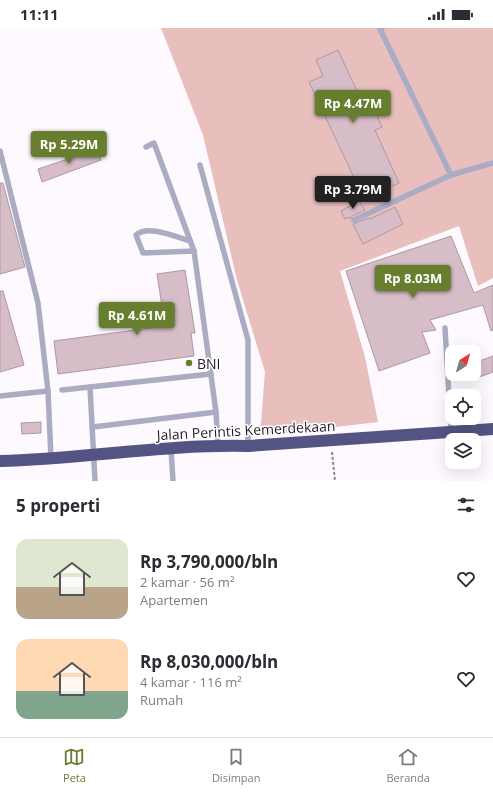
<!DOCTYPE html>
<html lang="id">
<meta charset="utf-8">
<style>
body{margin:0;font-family:"Open Sans",sans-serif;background:#f2f2f3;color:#2b2b33;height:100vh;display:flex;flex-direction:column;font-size:15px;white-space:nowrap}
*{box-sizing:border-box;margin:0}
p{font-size:13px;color:#7c7c81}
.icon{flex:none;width:22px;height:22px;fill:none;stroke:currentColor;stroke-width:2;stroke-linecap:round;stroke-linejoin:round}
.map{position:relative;height:453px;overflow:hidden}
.side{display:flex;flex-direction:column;background:#fff;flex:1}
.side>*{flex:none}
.needle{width:26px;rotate:37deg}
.fabs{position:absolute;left:445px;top:317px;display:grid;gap:8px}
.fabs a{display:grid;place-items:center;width:36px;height:36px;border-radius:8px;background:#fff;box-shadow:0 4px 16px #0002;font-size:20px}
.price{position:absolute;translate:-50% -34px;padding:0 9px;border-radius:4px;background:#687e2f;color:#fff;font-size:13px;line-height:26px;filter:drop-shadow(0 1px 2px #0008)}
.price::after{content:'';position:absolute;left:50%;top:24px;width:12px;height:9px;margin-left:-6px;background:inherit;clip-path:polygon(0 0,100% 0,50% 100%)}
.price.selected{background:#222;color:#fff}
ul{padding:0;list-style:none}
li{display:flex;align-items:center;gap:12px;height:100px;padding:0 16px}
li span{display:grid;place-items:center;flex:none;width:112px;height:80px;border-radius:12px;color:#555}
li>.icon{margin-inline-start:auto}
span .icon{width:48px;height:48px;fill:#fffc;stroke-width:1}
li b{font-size:17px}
h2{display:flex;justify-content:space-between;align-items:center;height:48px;padding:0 16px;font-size:17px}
.status{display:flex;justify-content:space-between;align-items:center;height:28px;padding:0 20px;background:#fff;direction:ltr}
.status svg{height:11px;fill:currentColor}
.menu{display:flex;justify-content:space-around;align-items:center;height:56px;border-top:1px solid #e1e1e2;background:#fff;font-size:11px;color:#7c7c81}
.menu a{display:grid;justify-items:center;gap:2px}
.menu .selected{color:#687e2f}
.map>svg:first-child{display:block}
.green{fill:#e8bfbd}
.building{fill:#d7bdc8;stroke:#b097a2}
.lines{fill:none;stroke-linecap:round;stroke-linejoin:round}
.path{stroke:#8d888f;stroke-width:2;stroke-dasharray:3 2;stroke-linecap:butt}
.lane{stroke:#abacc4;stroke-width:5.5}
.highway{stroke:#535483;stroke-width:12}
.poi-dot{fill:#687e2f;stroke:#fff;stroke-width:1.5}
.labels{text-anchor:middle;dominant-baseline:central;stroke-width:3;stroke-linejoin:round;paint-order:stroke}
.poi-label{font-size:14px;fill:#211b23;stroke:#fff;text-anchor:start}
.street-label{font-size:14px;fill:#211b23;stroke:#fff}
</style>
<div class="status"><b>11:11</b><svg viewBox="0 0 49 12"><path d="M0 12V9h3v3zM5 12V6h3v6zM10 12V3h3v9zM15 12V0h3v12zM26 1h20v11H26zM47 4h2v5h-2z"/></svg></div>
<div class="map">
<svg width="493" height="453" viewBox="0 0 493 453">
<rect width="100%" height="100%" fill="#fdf9fe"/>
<!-- green -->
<polygon class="green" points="161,0 493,0 493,250 478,258 459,198 340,243 365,329 378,394 260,408 265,344 237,252 203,107"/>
<!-- building -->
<g class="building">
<polygon points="338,22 363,76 370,73 382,99 375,102 399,155 378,165 370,149 357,156 309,54 323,48 316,32"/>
<polygon points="95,119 101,132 42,154 38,141 74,129"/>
<polygon points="0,155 3,155 25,239 0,246"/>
<polygon points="359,173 365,182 352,188 350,191 349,189 345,191 341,183"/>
<polygon points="395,179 403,196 363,216 353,196 369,190 370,191"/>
<polygon points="451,208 474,265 493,257 493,302 491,303 483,277 430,292 436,302 422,304 430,325 379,343 346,243"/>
<polygon points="185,242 195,305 191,305 194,328 58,346 54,313 165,298 157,246"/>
<polygon points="0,263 3,263 24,337 0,344"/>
<polygon points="493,328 493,344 479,349 474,335"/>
<polygon points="41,394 41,405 22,406 21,395"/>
</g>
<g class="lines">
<!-- path -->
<polyline class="path" points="332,424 335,453"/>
<!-- lane -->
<g class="lane">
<polyline points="382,0 380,1 451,147 493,135"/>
<polyline points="146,119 154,115 194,223 216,384 218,418"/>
<polyline points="0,123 38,275 48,363 51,430"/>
<polyline points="200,137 248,312 248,418"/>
<polyline points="354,192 451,147"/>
<path d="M190,213C176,209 147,196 136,207L143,225L194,223"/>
<polyline points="445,300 451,403"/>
<polyline points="90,359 95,453"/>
<polyline points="62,362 211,346"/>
<polyline points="0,368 48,363"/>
<polyline points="93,399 216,384"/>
<polyline points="171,421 173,453"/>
</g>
<!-- highway -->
<path class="highway" d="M0,433C83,431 165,416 248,418L493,401"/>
</g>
<!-- markers -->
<circle class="poi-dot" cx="189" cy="335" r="4"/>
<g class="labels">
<!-- poi labels -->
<g class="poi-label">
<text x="197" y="335">BNI</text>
</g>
<!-- street labels -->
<g class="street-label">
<text transform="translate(246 402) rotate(-3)">Jalan Perintis Kemerdekaan</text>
</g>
</g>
</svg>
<div class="fabs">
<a><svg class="needle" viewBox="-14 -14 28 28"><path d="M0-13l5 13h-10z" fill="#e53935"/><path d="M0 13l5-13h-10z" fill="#7c7c81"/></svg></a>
<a><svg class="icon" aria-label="locate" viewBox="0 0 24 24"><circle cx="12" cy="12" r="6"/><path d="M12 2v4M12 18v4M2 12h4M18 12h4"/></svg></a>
<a><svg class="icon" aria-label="layers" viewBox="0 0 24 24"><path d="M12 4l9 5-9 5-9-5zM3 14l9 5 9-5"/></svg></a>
</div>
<b class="price" style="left:353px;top:96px">Rp 4.47M</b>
<b class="price" style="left:69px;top:137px">Rp 5.29M</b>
<b class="price selected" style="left:353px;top:182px">Rp 3.79M</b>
<b class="price" style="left:413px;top:271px">Rp 8.03M</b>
<b class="price" style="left:137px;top:308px">Rp 4.61M</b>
</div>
<section class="side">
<h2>5 properti<svg class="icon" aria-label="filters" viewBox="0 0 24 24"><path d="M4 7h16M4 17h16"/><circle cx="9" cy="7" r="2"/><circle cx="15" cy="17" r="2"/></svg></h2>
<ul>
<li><span style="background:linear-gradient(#dfe7d0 60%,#b9a48a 0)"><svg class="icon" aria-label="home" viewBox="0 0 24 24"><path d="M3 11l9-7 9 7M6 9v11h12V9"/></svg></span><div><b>Rp 3,790,000/bln</b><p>2 kamar · 56 m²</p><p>Apartemen</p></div><svg class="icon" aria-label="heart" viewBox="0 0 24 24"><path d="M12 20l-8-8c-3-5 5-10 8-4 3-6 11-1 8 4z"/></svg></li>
<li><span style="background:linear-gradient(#ffd9b3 65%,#7fa58c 0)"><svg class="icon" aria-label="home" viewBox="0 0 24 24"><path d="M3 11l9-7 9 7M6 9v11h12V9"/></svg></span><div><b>Rp 8,030,000/bln</b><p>4 kamar · 116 m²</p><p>Rumah</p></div><svg class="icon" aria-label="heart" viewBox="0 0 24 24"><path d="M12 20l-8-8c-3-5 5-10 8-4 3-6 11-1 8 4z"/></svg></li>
</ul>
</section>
<nav class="menu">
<a class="selected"><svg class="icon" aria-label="map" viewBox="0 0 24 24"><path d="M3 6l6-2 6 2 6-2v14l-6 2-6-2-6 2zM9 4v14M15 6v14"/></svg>Peta</a>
<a><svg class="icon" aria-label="saved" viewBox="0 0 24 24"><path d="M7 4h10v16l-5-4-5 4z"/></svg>Disimpan</a>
<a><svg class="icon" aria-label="home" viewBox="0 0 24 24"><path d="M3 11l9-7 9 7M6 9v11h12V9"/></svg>Beranda</a>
</nav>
